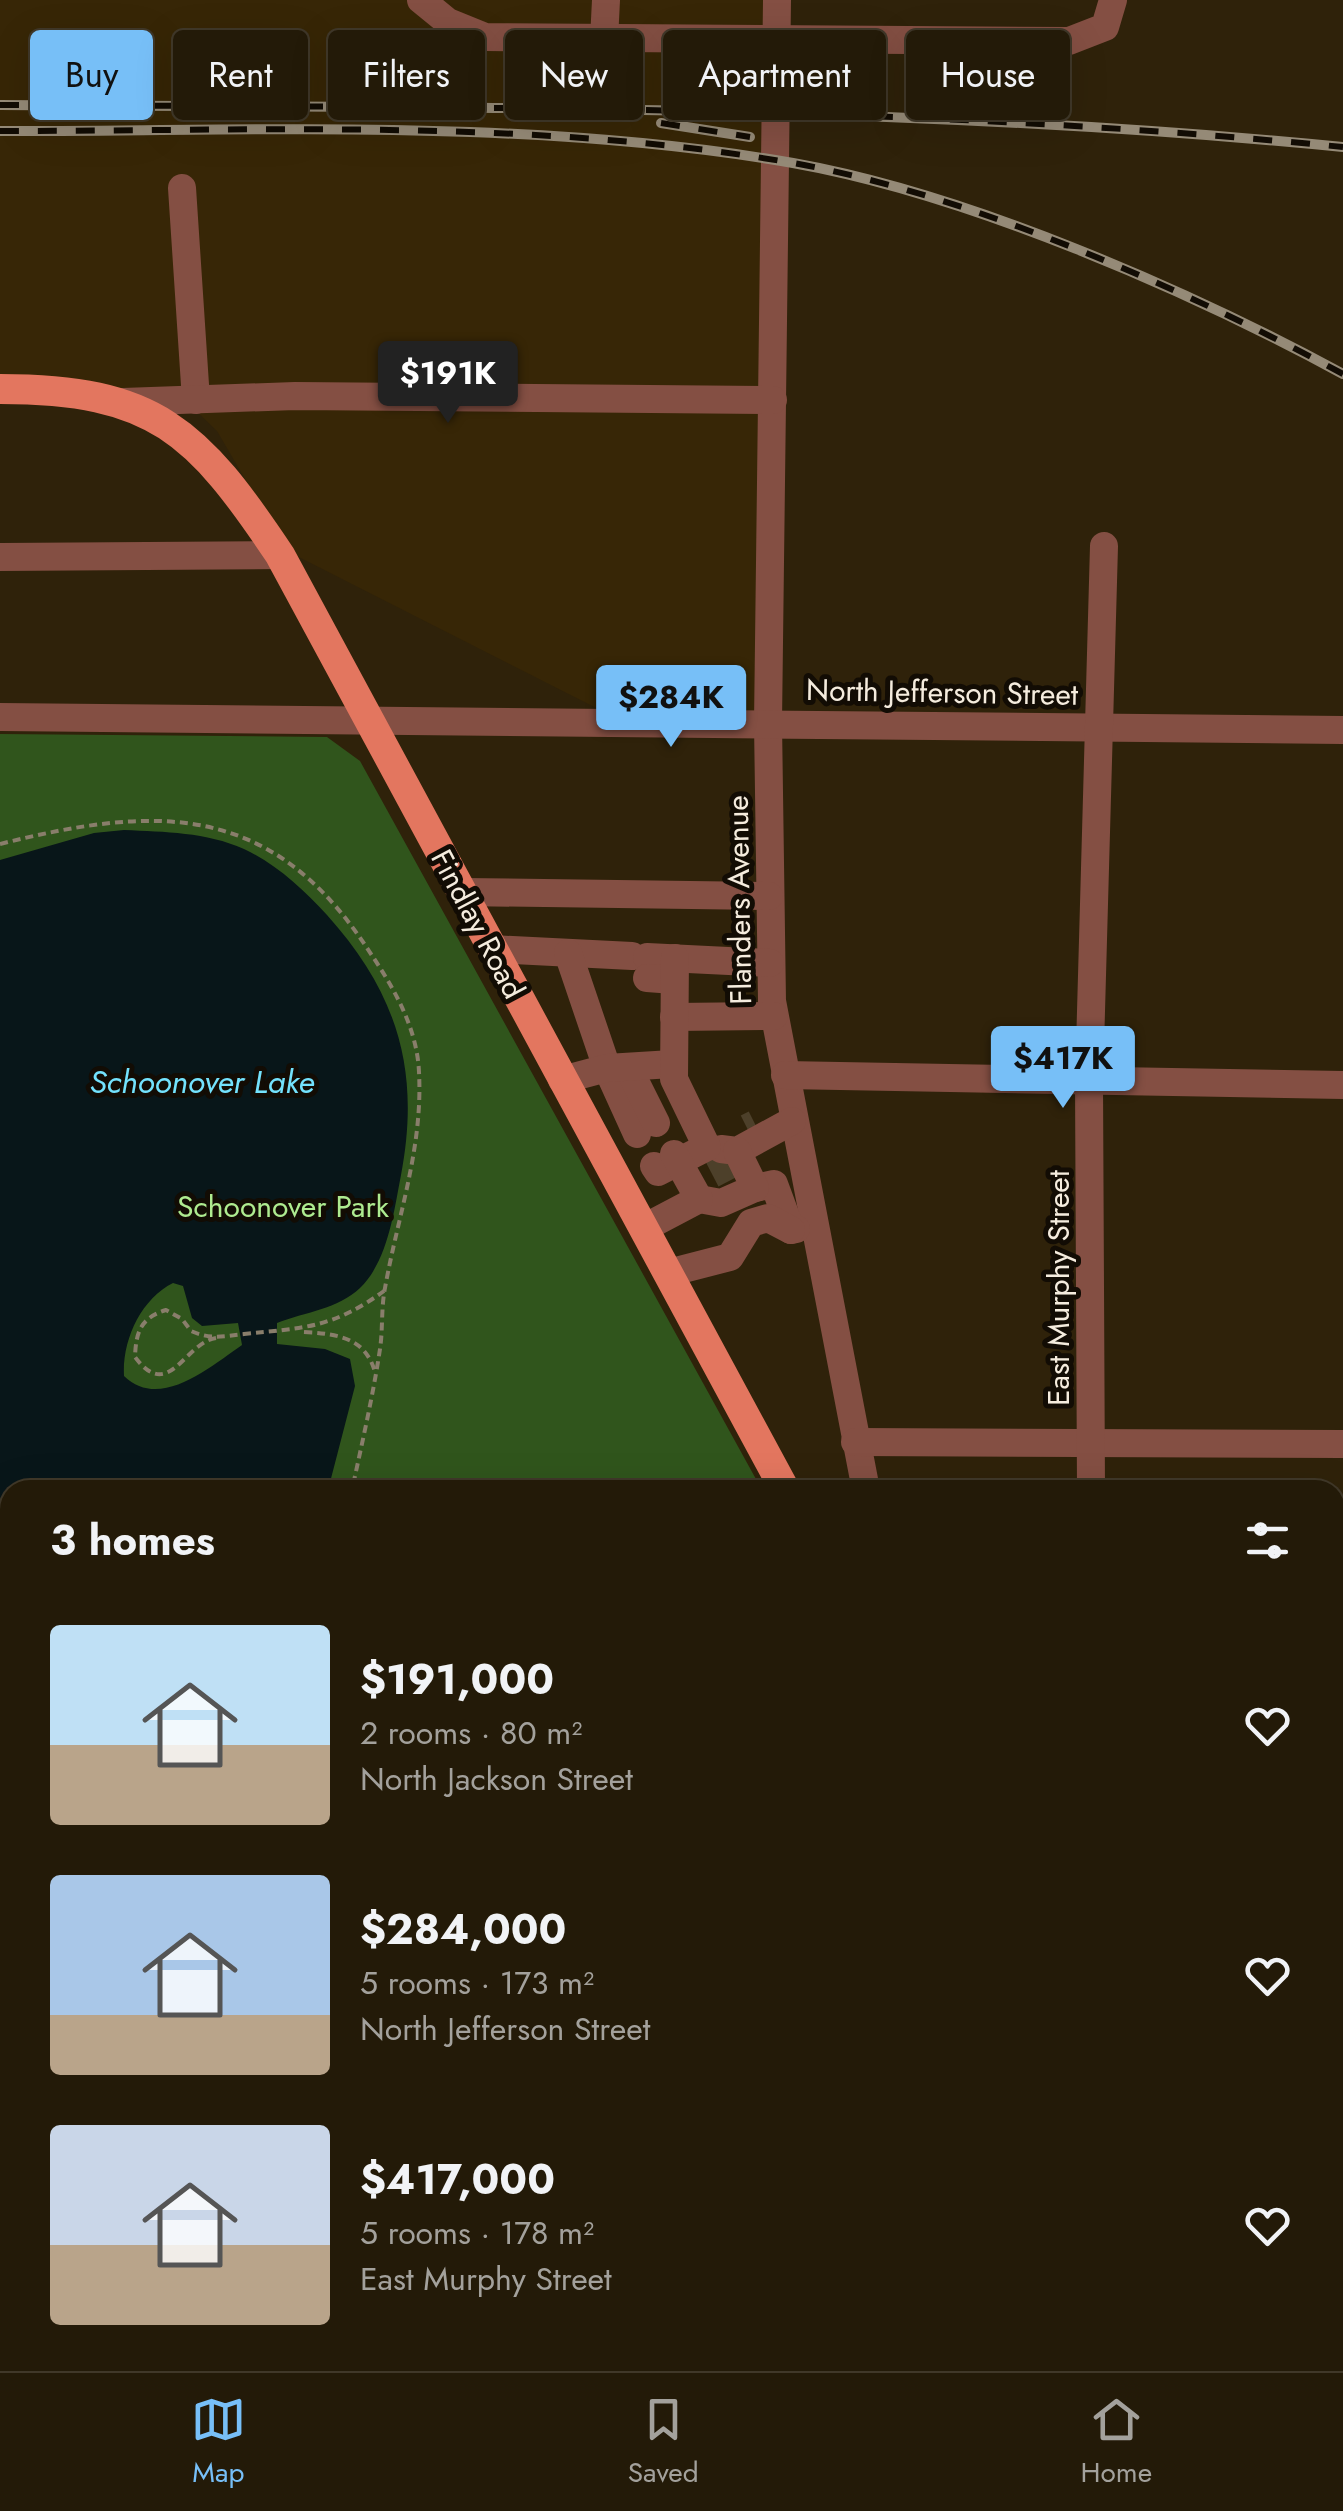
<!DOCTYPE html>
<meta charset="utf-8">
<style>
body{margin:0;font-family:Jost,sans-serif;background:#2b2312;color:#f1f3f6;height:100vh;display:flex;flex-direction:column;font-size:38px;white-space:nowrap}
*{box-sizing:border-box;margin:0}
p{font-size:32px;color:#a3a19c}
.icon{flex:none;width:55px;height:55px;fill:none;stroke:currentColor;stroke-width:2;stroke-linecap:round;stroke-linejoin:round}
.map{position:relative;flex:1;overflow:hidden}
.drawer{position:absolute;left:0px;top:1480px;width:1345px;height:892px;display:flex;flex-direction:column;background:#231a08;border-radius:30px 30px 0 0;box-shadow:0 10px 40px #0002,0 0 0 2px #403829}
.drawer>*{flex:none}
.hud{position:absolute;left:30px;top:30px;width:1285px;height:90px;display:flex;gap:20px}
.price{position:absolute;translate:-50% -85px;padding:0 22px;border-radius:10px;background:#77bff7;color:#111;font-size:32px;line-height:65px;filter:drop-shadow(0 2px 5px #0008)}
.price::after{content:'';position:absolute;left:50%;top:60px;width:30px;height:22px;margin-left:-15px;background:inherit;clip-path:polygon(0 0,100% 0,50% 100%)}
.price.selected{background:#222;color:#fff}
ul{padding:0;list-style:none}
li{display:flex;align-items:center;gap:30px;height:250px;padding:0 50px}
li span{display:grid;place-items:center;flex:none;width:280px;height:200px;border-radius:10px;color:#555}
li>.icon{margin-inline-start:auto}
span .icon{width:120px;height:120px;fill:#fffc;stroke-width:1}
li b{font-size:42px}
h2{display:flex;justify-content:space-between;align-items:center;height:120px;padding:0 50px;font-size:42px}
.tag{padding:0 35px;border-radius:10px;background:#231a08;box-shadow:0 10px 40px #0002,0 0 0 2px #403829;font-size:35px;line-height:90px}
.tag.selected{background:#77bff7;color:#111}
.tabs{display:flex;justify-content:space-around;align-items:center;height:140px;border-top:2px solid #403829;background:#231a08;font-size:28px;color:#a3a19c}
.tabs a{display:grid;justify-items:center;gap:5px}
.tabs .selected{color:#77bff7}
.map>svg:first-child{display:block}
.built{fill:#372606}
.industrial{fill:#322b1a}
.green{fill:#30551c}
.water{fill:#081619;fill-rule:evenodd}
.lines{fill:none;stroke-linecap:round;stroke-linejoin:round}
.river{stroke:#081619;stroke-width:35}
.minor-tunnel{stroke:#4d402a;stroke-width:28;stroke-dasharray:28 14;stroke-linecap:butt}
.path{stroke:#897e6b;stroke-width:4;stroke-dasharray:8 5;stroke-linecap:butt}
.minor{stroke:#844f43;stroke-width:28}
.major{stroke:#e3765f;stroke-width:30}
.rail-casing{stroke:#958a77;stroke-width:10}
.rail{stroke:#120c04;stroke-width:6;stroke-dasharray:19;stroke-linecap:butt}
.labels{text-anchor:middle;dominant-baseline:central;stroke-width:10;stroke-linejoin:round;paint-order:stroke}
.street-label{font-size:30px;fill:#f5ecde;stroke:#120c04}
.park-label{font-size:30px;fill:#aeeb90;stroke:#120c04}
.water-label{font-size:32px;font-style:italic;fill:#73e2fd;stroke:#120c04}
</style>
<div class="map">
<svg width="1343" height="2371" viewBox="0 0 1343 2371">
<rect width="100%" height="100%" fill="#2f220a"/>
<!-- built -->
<polygon class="built" points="0,0 777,0 768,723 620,720 287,551 217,431 192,407 0,389"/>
<!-- industrial -->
<polygon class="industrial" points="1269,2363 1269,2371 1049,2371 1048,2363"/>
<!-- green -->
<polygon class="green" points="0,734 327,737 360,761 762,1490 10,1490 10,1888 0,1882"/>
<!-- water -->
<path class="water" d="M124,830C165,832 206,832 244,849C276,864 303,889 327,915C397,993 421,1070 401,1175C394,1211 388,1261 360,1288C338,1309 305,1312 277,1323V1344L325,1349L350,1359L355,1386L328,1490H10V1598L0,1602V860L94,833ZM173,1283L183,1286L192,1318L202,1326L238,1323L242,1345C210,1367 160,1411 124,1376C122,1340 141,1299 173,1283Z"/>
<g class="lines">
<!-- river -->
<g class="river">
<polyline points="0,1674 10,1670"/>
<polyline points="0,2166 10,2152"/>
</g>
<!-- minor-tunnel -->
<g class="minor-tunnel">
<polyline points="747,1128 755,1124"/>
<polyline points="712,1174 733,1163"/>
</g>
<!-- path -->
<g class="path">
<path d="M0,844C155,805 270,801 367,948C392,985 417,1026 419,1072C423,1148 398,1215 385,1288C381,1308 383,1329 380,1349C373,1396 362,1443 352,1490"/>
<path d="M304,1332C337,1334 365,1337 375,1372"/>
<path d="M216,1338C184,1343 169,1403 135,1357C136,1331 141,1318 166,1310L182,1319L191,1331C211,1340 224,1336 244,1334C304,1328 333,1328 384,1291"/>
<polyline points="0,1621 10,1617"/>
</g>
<!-- minor -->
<g class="minor">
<polyline points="421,0 448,22 485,37 1069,41 1105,27 1113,0"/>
<polyline points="777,0 768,723 772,1001 866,1490"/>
<polyline points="604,40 606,0"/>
<polyline points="182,188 196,400"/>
<polyline points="123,402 295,396 773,400"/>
<polyline points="0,557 280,555"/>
<polyline points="0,717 1343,730"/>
<polyline points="462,892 769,896"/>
<polyline points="492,949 632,956"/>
<polyline points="568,953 607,1068 637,1134"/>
<polyline points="647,957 770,963"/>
<polyline points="647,978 674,980"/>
<polyline points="674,1017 774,1016"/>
<polyline points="628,1067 656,1123"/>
<polyline points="785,1075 1343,1085"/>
<polyline points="562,1080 607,1068 672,1064"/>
<polyline points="721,1149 737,1151 792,1121"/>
<polyline points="654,1166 658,1172 707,1147 674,1079 675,958"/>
<polyline points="755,1188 774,1184 791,1230 796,1229"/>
<polyline points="699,1199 721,1203 755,1188 737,1151"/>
<polyline points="644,1228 699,1199 674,1154"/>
<polyline points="668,1273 730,1257 751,1223 768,1218 791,1230"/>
<polyline points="855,1442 1343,1444"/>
<polyline points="1091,1490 1089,1083 1104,546"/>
<polyline points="1335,1827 1343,1828"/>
<polyline points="1335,1973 1343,1973"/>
<polyline points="1335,2115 1343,2116"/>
</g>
<!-- major -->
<g class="major">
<path d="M0,389C155,389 197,431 280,555L785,1490"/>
<polyline points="1020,2362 1021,2371"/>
</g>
<!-- rail casing -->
<g class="rail-casing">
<g id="rail">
<path d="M0,105C448,108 897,103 1343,147"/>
<polyline points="661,123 750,137"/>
<path d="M0,131C263,131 533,118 793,163C968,194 1188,290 1343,374"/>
</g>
</g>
<!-- rail -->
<use href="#rail" class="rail"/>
</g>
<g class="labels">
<!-- street labels -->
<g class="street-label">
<text transform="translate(942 692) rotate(1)">North Jefferson Street</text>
<text transform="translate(739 900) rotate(-91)">Flanders Avenue</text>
<text transform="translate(478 924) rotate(62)">Findlay Road</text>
<text transform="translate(1058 1288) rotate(-90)">East Murphy Street</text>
</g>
<!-- park labels -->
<g class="park-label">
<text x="283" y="1206">Schoonover Park</text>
</g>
<!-- water labels -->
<g class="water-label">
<text x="202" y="1082">Schoonover Lake</text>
</g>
</g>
</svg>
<b class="price selected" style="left:448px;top:426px">$191K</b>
<b class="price" style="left:671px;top:750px">$284K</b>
<b class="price" style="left:1063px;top:1111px">$417K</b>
<div class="hud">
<a class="tag selected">Buy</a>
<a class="tag">Rent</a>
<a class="tag">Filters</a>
<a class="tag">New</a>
<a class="tag">Apartment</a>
<a class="tag">House</a>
</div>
<section class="drawer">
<h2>3 homes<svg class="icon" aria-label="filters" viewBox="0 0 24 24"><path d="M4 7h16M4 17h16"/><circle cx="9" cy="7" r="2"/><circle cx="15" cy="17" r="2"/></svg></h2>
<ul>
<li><span style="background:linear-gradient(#bfe0f5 60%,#b9a48a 0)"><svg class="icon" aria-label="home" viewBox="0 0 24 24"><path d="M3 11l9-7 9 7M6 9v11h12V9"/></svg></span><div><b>$191,000</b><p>2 rooms · 80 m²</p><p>North Jackson Street</p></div><svg class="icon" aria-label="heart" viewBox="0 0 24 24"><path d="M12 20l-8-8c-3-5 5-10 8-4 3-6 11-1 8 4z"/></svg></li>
<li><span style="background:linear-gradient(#a9c7e8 70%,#b9a48a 0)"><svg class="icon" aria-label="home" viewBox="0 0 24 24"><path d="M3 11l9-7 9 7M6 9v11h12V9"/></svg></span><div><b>$284,000</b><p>5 rooms · 173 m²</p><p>North Jefferson Street</p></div><svg class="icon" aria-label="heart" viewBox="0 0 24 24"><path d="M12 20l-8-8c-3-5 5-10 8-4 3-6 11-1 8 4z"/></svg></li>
<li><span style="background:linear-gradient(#c9d6e8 60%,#b9a48a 0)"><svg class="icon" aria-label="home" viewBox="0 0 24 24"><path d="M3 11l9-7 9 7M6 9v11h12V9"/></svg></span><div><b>$417,000</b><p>5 rooms · 178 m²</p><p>East Murphy Street</p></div><svg class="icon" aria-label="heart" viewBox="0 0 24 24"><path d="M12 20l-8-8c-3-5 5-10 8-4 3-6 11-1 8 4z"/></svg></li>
</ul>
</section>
</div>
<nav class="tabs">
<a class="selected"><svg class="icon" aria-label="map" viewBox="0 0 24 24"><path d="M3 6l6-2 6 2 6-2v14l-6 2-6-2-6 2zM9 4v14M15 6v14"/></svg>Map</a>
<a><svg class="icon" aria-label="saved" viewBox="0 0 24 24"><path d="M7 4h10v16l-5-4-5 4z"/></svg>Saved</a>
<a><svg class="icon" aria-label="home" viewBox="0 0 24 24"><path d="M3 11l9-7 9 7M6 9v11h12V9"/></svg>Home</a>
</nav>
